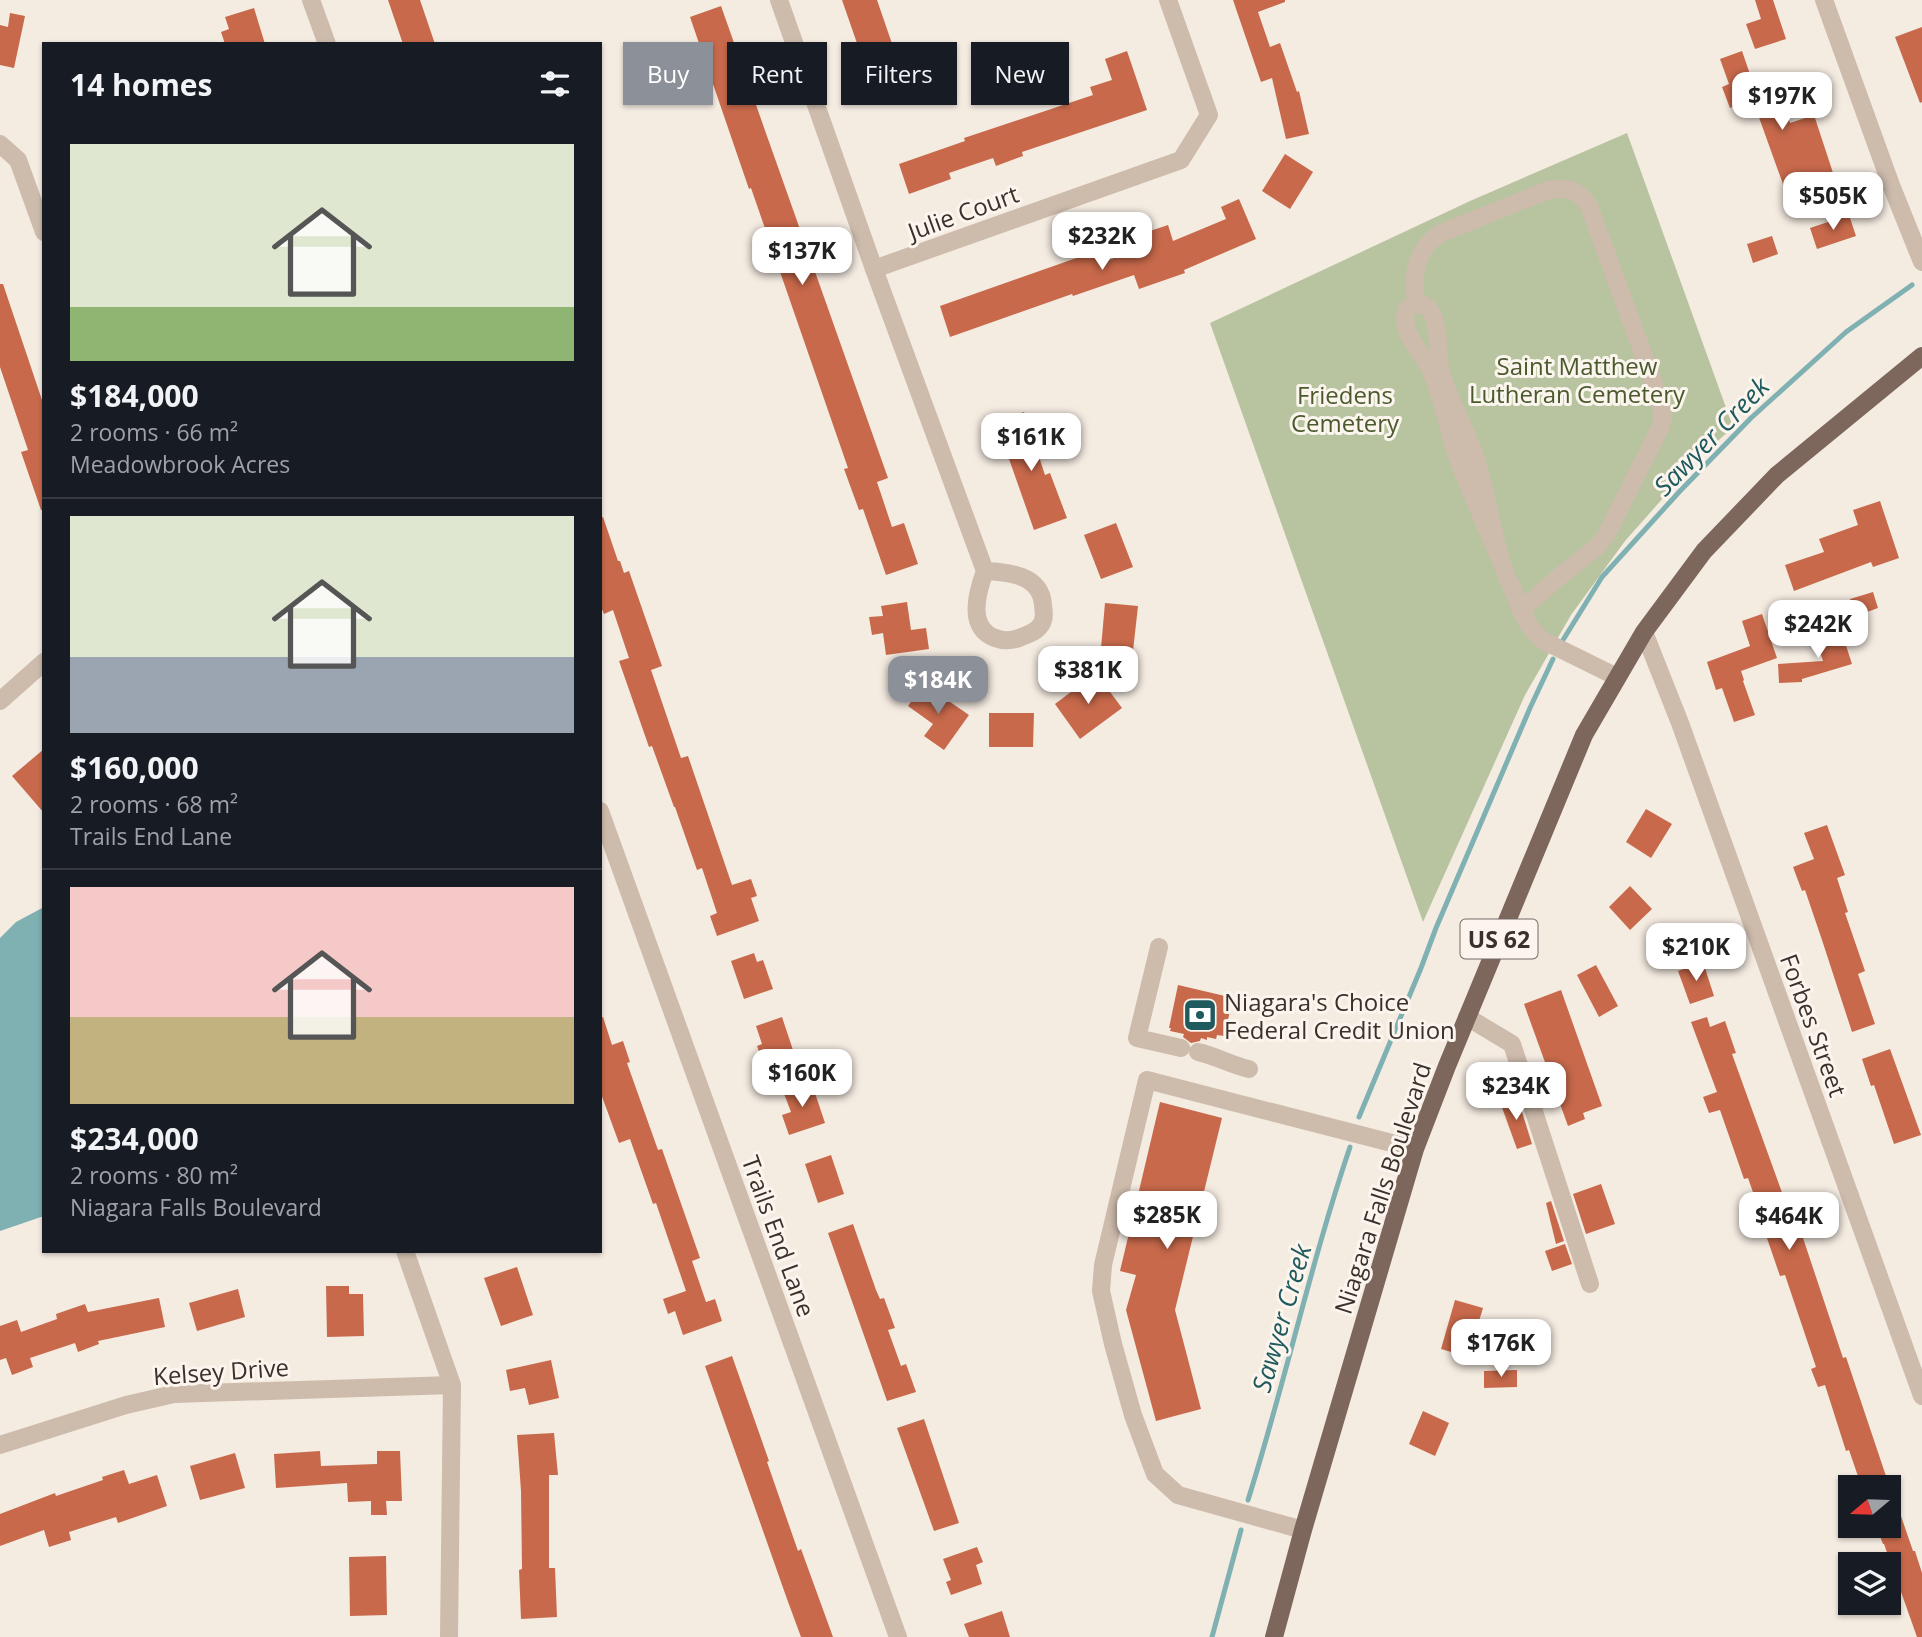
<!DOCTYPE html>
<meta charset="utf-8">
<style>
body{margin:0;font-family:"Open Sans",sans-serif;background:#20242c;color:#f1f3f6;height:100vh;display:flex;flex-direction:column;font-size:26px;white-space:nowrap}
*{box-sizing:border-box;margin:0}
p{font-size:23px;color:#9ea1a6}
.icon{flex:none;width:38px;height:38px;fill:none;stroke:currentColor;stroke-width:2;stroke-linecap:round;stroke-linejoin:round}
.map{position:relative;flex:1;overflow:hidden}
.details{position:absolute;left:42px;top:42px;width:560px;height:1211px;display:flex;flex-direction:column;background:#171b24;border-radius:0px;box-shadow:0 2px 5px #0004}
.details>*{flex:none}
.top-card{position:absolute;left:623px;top:42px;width:665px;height:63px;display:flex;gap:14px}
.needle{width:46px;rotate:251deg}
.tools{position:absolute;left:1838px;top:1475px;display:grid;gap:14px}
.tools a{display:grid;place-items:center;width:63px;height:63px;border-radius:0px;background:#171b24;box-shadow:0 2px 5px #0004;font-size:35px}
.price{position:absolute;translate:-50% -60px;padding:0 16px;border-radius:14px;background:#fff;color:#222;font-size:23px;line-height:46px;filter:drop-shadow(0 2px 4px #0008)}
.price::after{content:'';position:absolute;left:50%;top:42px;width:21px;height:16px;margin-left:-10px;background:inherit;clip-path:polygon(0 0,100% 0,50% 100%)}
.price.on{background:#8c9099;color:#fff}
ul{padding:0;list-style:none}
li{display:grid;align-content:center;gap:14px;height:371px;padding:0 28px}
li+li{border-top:2px solid #363941}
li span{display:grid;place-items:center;height:217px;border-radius:0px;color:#555}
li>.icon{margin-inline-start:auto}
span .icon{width:126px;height:126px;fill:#fffc;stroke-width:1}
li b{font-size:30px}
h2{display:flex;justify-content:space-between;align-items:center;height:84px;padding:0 28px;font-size:30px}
.tag{padding:0 24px;border-radius:0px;background:#171b24;box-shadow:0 2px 5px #0004;font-size:24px;line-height:63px}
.tag.on{background:#8c9099;color:#fff}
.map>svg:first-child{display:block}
.green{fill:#b8c4a0}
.water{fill:#7fb0b2}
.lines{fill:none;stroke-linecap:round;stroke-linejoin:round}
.stream{stroke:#7fb0b2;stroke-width:5}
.building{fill:#c8694b}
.minor{stroke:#cdbbac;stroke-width:18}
.major{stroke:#7d675c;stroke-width:18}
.labels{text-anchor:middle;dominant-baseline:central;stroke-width:6;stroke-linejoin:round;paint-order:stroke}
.shield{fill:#fbf5ee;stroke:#756b66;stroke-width:2}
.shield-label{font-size:23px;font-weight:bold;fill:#3b302b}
.street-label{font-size:24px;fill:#3b302b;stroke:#fbf5ee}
.park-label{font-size:24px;fill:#4a5a2e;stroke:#fbf5ee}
.poi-label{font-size:24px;fill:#3b302b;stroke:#fbf5ee;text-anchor:start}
.water-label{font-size:26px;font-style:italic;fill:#1f5a5e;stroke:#fbf5ee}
</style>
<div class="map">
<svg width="1922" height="1637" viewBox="0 0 1922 1637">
<rect width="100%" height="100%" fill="#f4ebe1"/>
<!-- green -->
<polygon class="green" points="1627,133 1733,427 1695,462 1625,541 1571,615 1525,695 1423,922 1210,323 1470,201"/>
<!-- water -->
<polygon class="water" points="44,907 44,1216 0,1231 0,938 16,922"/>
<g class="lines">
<!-- stream -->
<g class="stream">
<polyline points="1563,640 1602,577 1680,491 1751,418 1846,332 1912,285"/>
<polyline points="1359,1117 1421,968 1436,928 1530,708 1553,659"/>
<path d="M1248,1500C1285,1383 1311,1262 1350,1147"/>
<polyline points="1212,1637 1241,1530"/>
</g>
</g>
<!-- building -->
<g class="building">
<polygon points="388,0 420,0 435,44 403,44"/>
<polygon points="842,0 877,0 898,61 867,72"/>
<polygon points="1233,0 1285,0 1285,2 1258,12 1270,47 1280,43 1297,92 1299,91 1309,134 1286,139 1272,78 1261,82"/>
<polygon points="1755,0 1773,0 1786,39 1755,49 1746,24 1761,19"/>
<polygon points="721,6 888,478 877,482 892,527 904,523 918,564 886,575 863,509 859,510 844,469 848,468 751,188 749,189 690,17"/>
<polygon points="254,8 265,44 225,44 221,32 229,29 225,17"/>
<polygon points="10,13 25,16 14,68 0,65 0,25 8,27"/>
<polygon points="1922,27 1922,102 1920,103 1895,37"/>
<polygon points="1127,51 1147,110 1022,152 1023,156 996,166 993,158 949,173 951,179 909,194 899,164 965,141 964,138 1093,95 1090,87 1112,80 1105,59"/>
<polygon points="1742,51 1755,89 1776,82 1790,123 1814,115 1837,185 1789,201 1756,109 1749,112 1746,102 1730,108 1722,87 1729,84 1720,59"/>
<polygon points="1285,154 1313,172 1290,209 1262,191"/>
<polygon points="1239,199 1256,239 1184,270 1185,273 1139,289 1134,275 1073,296 1072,294 950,337 940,306 1102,249 1106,261 1151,245 1147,232 1168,225 1173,241 1226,219 1221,207"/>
<polygon points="1849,215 1856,236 1817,249 1810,228"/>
<polygon points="1772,236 1778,254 1753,263 1747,244"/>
<polygon points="0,284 3,284 44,406 44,510 41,510 21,452 28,450 0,367"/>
<polygon points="1024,412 1045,475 1050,473 1067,518 1034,530 996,422"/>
<polygon points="1880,501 1899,558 1873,567 1871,562 1794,591 1785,565 1824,552 1819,539 1858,525 1853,510"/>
<polygon points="603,517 618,561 620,561 624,573 629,571 662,666 651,670 681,758 688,756 732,885 751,879 757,896 751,898 759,921 717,936 710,916 717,913 702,868 697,870 675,807 674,807 652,746 649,747 619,661 629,658 613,610 604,614 600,604 600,518"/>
<polygon points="1116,523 1133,567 1101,579 1084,535"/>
<polygon points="1873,592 1878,608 1856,616 1850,599"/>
<polygon points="907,602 911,630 926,628 929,649 886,655 883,633 872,635 869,617 883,616 881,606"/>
<polygon points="1105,603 1138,606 1133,651 1101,648"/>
<polygon points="1762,614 1777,658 1741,671 1744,680 1743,681 1755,715 1734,722 1722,688 1716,690 1707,662 1750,646 1742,621"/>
<polygon points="1841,630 1852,664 1802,679 1802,682 1779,683 1778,664 1823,661 1816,639"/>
<polygon points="1096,673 1122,708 1080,739 1055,704"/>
<polygon points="924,684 969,715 944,750 924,736 933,724 908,706"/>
<polygon points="989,713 1034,713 1033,747 989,747"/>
<polygon points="44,749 44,813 12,776"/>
<polygon points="1646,809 1672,824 1651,858 1626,842"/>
<polygon points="1827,825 1845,875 1837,878 1848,912 1845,913 1865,971 1858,974 1875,1024 1852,1032 1822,940 1805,890 1802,891 1793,867 1814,859 1804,833"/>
<polygon points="1630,886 1652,909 1630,930 1609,907"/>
<polygon points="754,953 757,962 763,960 773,989 744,999 731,961"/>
<polygon points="1703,962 1714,996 1690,1004 1678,971"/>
<polygon points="1596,965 1618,1006 1599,1017 1577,975"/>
<polygon points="1178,985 1225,996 1224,1001 1232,1003 1224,1036 1217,1035 1216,1039 1207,1037 1207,1040 1201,1038 1200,1041 1191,1043 1183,1037 1184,1034 1170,1031 1171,1028 1169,1028"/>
<polygon points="1561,990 1602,1106 1583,1113 1585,1119 1568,1126 1524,1004"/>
<polygon points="603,1017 612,1045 623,1041 630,1062 627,1063 658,1150 662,1149 700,1258 692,1261 706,1302 715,1299 722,1321 683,1335 675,1311 668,1314 663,1299 686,1291 656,1203 653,1204 630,1139 619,1143 600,1091 600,1018"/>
<polygon points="782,1017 795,1056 765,1067 757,1046 762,1044 756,1026"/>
<polygon points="1707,1017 1710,1027 1725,1021 1736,1053 1732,1054 1784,1198 1776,1201 1787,1230 1799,1226 1843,1358 1846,1357 1890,1488 1862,1488 1849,1450 1846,1451 1825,1385 1818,1387 1811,1369 1816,1367 1785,1275 1780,1276 1759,1215 1761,1215 1748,1178 1744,1179 1720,1110 1709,1113 1703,1097 1717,1092 1691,1022"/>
<polygon points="1890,1049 1921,1135 1894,1144 1874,1085 1871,1086 1862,1059"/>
<polygon points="811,1081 825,1123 789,1135 782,1115 791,1112 783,1091"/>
<polygon points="1517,1096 1532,1144 1517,1149 1500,1102"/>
<polygon points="1160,1102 1222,1118 1175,1310 1201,1409 1156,1421 1126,1310 1136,1275 1120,1271"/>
<polygon points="831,1155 844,1194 818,1203 805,1164"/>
<polygon points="1601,1184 1615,1224 1586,1234 1573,1194"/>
<polygon points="1551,1201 1564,1241 1556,1244 1546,1203"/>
<polygon points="853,1224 876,1290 880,1299 884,1298 895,1328 888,1330 901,1366 906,1364 916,1392 887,1401 828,1233"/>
<polygon points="1565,1244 1572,1264 1552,1271 1545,1251"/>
<polygon points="517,1267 533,1315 501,1326 484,1278"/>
<polygon points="326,1286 349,1286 349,1294 363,1294 364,1336 327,1337"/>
<polygon points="238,1289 245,1317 197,1331 189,1303"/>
<polygon points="159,1298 165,1327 98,1341 99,1344 78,1352 75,1343 30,1358 33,1367 12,1375 6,1358 0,1360 0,1326 17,1320 21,1332 57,1319 56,1314 85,1304 88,1312"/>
<polygon points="1455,1300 1483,1308 1468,1357 1441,1349"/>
<polygon points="732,1356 769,1461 767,1462 798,1551 801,1549 833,1637 801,1637 787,1599 705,1366"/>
<polygon points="551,1360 559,1398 529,1405 525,1388 510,1391 506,1370"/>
<polygon points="1517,1370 1517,1387 1484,1388 1484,1371"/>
<polygon points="1423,1411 1449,1423 1435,1456 1409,1444"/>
<polygon points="924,1419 959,1523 934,1531 897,1428"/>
<polygon points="554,1433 558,1475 549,1475 549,1568 555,1568 557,1617 521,1619 519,1570 522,1569 521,1491 517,1435"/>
<polygon points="320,1451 321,1466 377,1464 377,1451 400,1451 402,1501 386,1501 387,1515 371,1515 371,1501 348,1502 347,1483 276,1488 274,1454"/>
<polygon points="235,1453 245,1488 200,1500 190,1466"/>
<polygon points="124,1470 129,1484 157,1475 167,1506 118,1523 116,1517 69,1532 71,1540 49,1547 44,1530 0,1546 0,1514 55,1493 56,1496 103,1480 102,1477"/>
<polygon points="1891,1487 1913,1551 1915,1551 1922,1573 1922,1637 1917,1637 1884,1544 1883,1544 1876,1526 1888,1526 1888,1488"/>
<polygon points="977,1547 983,1562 976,1565 982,1584 951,1595 946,1582 951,1580 943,1559"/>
<polygon points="386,1556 387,1615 350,1616 349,1557"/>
<polygon points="1002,1611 1010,1637 969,1637 964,1624"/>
</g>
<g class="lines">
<!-- minor -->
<g class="minor">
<polyline points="311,0 327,44"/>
<path d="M779,0L874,269L985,571C977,593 967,627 995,638C1003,641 1009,641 1016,639C1024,636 1035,633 1040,626C1045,620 1044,613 1043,605C1041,575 1009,572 985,571"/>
<polyline points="1824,0 1891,185 1922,262"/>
<polyline points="0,144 18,160 44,232"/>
<polyline points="874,269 1181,160 1209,115 1168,0"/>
<path d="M1416,304C1412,276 1415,251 1439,234L1548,190C1568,187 1578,189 1589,206L1660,400L1663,419L1660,428L1606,535L1598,546L1560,576L1521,610"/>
<path d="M1501,561C1486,527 1470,492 1457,456C1448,429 1443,400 1432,373C1423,352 1400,335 1406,310C1413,305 1423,301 1429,309C1440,322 1437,355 1441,372C1449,401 1465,427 1475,456C1486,490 1491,526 1501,560C1504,572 1510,583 1515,595C1522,612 1527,627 1542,640L1617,677"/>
<polyline points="1644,632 1680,723 1922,1396"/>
<polyline points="0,701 44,662"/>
<polyline points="600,811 898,1637"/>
<polyline points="1159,947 1137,1038 1181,1048"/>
<polyline points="1467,1017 1512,1044 1590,1284"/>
<path d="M1198,1052C1216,1056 1231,1065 1249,1069"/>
<polyline points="405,1251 452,1385 449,1637"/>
<polyline points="0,1445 126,1405 174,1394 452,1385"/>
<polyline points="1303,1530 1178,1495 1155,1474 1133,1415 1113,1344 1101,1291 1103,1265 1147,1080 1415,1149"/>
</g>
<!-- major -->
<polyline class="major" points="1274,1637 1303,1530 1415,1149 1447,1066 1584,735 1644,632 1704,551 1777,475 1922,356"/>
</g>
<!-- icons -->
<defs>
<g id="bank-square" transform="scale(1.75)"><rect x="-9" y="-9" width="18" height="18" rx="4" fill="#1f5a5e" stroke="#fbf5ee"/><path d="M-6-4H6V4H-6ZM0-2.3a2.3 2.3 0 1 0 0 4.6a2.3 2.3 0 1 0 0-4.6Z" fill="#fff"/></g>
</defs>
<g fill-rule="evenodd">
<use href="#bank-square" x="1200" y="1015"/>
</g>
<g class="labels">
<!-- shield labels -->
<rect class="shield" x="1460.5" y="919.5" width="77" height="39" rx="5"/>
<g class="shield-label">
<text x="1499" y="939">US 62</text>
</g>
<!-- street labels -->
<g class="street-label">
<text transform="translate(963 212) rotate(-20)">Julie Court</text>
<text transform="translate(1814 1025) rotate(70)">Forbes Street</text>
<text transform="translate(1382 1188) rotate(-72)">Niagara Falls Boulevard</text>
<text transform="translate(779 1236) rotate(70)">Trails End Lane</text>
<text transform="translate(221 1371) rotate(-4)">Kelsey Drive</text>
</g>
<!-- park labels -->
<g class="park-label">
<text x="1577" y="365">Saint Matthew<tspan x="1577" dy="28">Lutheran Cemetery</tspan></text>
<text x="1345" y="394">Friedens<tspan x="1345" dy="28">Cemetery</tspan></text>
</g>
<!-- poi labels -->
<g class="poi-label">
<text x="1224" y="1001">Niagara's Choice<tspan x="1224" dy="28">Federal Credit Union</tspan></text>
</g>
<!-- water labels -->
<g class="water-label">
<text transform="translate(1711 436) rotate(-46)">Sawyer Creek</text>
<text transform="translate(1281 1318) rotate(-74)">Sawyer Creek</text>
</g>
</g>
</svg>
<div class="tools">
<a><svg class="needle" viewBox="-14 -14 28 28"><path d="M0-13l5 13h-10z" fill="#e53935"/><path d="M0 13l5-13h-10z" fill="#9ea1a6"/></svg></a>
<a><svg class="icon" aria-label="layers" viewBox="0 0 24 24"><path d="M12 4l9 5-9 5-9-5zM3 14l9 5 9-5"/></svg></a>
</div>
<b class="price" style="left:1782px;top:132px">$197K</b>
<b class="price" style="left:1833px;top:232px">$505K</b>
<b class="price" style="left:1102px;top:272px">$232K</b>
<b class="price" style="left:802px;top:287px">$137K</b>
<b class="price" style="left:1031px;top:473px">$161K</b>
<b class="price" style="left:1818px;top:660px">$242K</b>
<b class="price" style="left:1088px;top:706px">$381K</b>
<b class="price on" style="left:938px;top:716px">$184K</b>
<b class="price" style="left:1696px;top:983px">$210K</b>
<b class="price" style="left:802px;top:1109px">$160K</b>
<b class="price" style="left:1516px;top:1122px">$234K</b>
<b class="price" style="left:1167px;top:1251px">$285K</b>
<b class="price" style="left:1789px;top:1252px">$464K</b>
<b class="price" style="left:1501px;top:1379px">$176K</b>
<div class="top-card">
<a class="tag on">Buy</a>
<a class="tag">Rent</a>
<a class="tag">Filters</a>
<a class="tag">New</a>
</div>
<section class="details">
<h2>14 homes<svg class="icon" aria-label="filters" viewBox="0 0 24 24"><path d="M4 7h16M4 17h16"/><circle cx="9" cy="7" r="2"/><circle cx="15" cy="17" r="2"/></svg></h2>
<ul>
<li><span style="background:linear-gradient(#dfe7d0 75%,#8fb573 0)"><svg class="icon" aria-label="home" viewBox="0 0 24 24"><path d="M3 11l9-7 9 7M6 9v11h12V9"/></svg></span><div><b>$184,000</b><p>2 rooms · 66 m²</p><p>Meadowbrook Acres</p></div></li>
<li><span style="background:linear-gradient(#dfe7d0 65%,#9aa5b1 0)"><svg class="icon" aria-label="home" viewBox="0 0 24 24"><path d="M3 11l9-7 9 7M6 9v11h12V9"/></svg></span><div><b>$160,000</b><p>2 rooms · 68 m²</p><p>Trails End Lane</p></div></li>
<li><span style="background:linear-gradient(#f6c9c9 60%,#c2b280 0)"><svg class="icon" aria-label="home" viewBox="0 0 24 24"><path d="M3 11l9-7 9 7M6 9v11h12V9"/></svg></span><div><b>$234,000</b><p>2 rooms · 80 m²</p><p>Niagara Falls Boulevard</p></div></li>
</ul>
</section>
</div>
